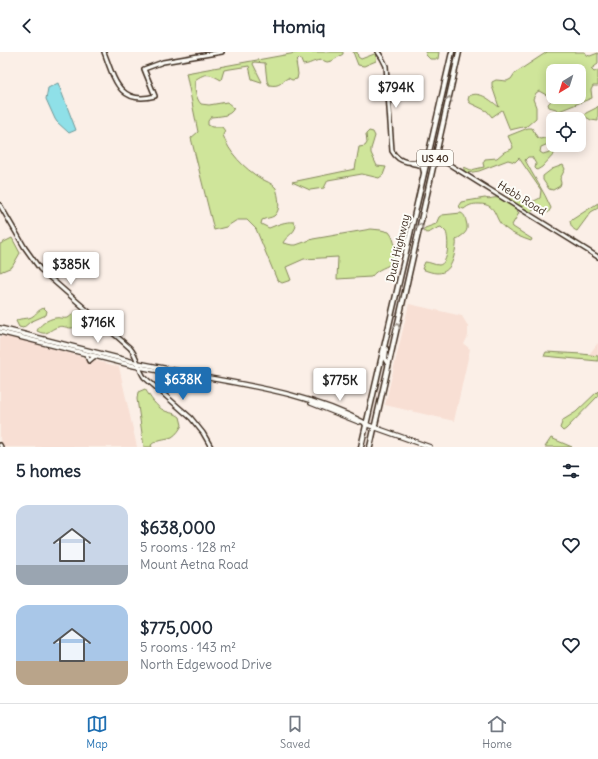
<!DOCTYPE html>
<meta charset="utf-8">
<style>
body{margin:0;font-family:Delius,sans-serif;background:#f6f6f7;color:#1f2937;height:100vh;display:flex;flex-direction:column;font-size:15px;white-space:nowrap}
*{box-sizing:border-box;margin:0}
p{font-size:13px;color:#747a83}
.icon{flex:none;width:22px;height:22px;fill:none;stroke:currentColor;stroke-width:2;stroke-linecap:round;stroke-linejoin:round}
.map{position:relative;height:395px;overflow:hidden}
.side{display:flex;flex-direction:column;background:#fff;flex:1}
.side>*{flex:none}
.needle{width:26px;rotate:218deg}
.buttons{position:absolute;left:546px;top:12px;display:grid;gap:8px}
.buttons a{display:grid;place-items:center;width:40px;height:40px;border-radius:8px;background:#fff;box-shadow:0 2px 10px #0003;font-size:20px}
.price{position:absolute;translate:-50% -34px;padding:0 9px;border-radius:4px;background:#fff;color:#222;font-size:13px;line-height:26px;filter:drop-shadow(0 1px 2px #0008)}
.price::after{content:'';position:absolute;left:50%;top:24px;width:12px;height:9px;margin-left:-6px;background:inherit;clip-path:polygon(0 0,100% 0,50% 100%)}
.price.selected{background:#1f6fb2;color:#fff}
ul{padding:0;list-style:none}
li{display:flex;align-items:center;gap:12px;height:100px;padding:0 16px}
li span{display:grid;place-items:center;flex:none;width:112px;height:80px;border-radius:12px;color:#555}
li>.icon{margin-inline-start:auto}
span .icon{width:48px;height:48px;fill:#fffc;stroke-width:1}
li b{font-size:17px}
h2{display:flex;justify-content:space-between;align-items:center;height:48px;padding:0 16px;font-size:17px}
header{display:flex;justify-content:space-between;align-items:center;height:52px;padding:0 16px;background:#fff;font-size:18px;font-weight:700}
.tab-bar{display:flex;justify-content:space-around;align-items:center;height:56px;border-top:1px solid #e0e1e3;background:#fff;font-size:11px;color:#747a83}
.tab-bar a{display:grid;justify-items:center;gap:2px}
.tab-bar .selected{color:#1f6fb2}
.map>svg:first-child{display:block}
.built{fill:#f8dfd4}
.green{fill:#cfe59a;stroke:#85885c;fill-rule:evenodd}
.water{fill:#8fe0e8;stroke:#6d9797}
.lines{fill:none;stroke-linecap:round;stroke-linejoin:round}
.tertiary-casing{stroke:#3b2a1e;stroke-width:6}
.secondary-casing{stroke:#3b2a1e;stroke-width:6}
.primary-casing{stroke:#3b2a1e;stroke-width:7}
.tertiary{stroke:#fdfcf7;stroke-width:3}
.secondary{stroke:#fdfcf7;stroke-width:3.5}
.primary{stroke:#fdfcf7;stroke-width:4}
.oneway{stroke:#9c938a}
.labels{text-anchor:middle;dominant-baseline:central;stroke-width:4;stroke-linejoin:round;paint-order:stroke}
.shield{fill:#fdfcf7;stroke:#75695f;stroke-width:1}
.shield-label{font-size:10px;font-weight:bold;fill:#3b2a1e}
.street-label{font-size:11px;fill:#3b2a1e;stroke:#fdfcf7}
</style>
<header><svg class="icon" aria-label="back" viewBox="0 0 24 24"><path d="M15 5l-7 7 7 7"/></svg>Homiq<svg class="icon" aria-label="search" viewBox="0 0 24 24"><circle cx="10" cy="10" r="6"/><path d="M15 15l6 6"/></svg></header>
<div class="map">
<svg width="598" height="395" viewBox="0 0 598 395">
<rect width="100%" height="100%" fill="#fbefe7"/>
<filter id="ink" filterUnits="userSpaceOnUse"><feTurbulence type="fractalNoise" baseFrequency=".025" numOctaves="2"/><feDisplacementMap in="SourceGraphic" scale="8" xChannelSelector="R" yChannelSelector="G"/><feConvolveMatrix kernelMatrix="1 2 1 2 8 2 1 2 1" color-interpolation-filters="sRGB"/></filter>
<g filter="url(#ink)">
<!-- built -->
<g class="built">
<polygon points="409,252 462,264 468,274 468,284 464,292 470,297 454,369 385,353"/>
<polygon points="4,283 119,315 137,395 3,395 0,387 0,286"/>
<polygon points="598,291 598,306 587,305"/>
</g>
<!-- green -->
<g class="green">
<path d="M301,0H343V2L332,9L327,10C317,5 313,12 303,13L300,6L296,10L298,22L297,27L292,28L288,26C280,30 281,35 269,33L267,29L265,11L254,10L253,12L262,30H261L252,27L249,14L224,18L221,28C210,22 206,20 195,28C194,35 196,47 201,52L209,53L227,50L234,56C230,65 219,64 211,65L208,69V73L212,75H222L225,79L223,83C229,101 244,116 260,126C265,129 272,131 276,136C278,143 282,158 274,164C271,166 266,166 262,168L261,172L269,176C277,173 285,169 294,170L296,174C294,182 286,184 283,191L292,193H296L313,187L371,177L381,178L389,180C396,188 396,200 394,209C386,217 379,215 371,225L337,227L338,205L304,207L286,215L291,228L282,231L277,228L256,177L247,168H237L226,175L214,178L191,86L198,80L186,21Z"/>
<polygon points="353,0 357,0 358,5 361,7 377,1 376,9 364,14 358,13"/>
<polygon points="425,0 439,0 438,7 430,7 426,3"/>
<path d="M547,0H585L587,3L590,4L598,1V12L591,17L594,20L598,18V34H593L591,38L592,46L559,59L556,57L549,55L548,52L551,49L550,45L539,39L536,41L533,47L536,55V66L527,74L510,78L502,58L492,65L487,59L470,51L468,48L469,44C480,38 491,49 499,55L492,34V30L496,28L507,29L511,27L515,21ZM553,19H579V45H553Z"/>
<polygon points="598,54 598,69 591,68 584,64 586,61 596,56"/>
<path d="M528,76H532L537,85L540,87L553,84V90L541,95L540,100L543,102L553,99L556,100L542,115L537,118L535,116L536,112L532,105H528L525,108C533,124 544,139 551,156L548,161L541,156L537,155L531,160L508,148L513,143C526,149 528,153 540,146L541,138L519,106L515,110L508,108L479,119L467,121L464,119V115L471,118L484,115L483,111L485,107L497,106L504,100L512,97L513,95L508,84Z"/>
<polygon points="369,79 373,80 375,84 371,97 371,101 377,114 386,115 383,123 379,126 362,122 328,128 324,136 310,138 292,130 355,117 359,95 365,94 367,91 366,82"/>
<polygon points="563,113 565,117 560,127 561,131 560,134 553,138 549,137 543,128 543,124 552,117"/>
<path d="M485,146C490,148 492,145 498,146C505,147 514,155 519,161L512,173L513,175L532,187L531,189C522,186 512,182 505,176C493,168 499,152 479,152C472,152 469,153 464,157L460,156L459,153L461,150Z"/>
<path d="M598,151V156L591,160L577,179C572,177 571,174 570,169Z"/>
<path d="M461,161C465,163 465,165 466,169C470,181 463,182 456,188C457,193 455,198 454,204C449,223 439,224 422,217L425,210C430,210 434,213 439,213C449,212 449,187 446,180L441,175C435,176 432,180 427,181L423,179L425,176L436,172L439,165L442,163Z"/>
<polygon points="12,186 20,201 12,215 0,220 0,192"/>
<path d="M44,256L47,259L46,263L30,270L23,276L19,275L16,269C21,265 28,268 33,264C37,261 38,258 44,256Z"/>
<path d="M78,259L85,265L86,269C82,271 76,276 71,276C67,276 62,273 58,275C49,277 48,285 37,279C39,273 48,267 55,266C59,265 63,267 68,266C72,264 73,260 78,259Z"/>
<polygon points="546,300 582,302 598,304 598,309 544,304"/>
<path d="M145,337C151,346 155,354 165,359C170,361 175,361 180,365L182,373C180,377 177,382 172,385C163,388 159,386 151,393L152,395H144L137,347L138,340Z"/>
<polygon points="598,339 598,344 566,377 563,379 560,376 563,368 576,360"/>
<polygon points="551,386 572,395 545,395"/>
</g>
<!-- water -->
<polygon class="water" points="58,31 76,78 69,81 57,70 55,67 46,47 48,36"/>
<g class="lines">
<!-- tertiary casing -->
<g class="tertiary-casing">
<g id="tertiary">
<path d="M104,0C114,26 119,54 155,44L144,17L163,10L222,0"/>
<path d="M378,0L382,6L386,14L392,99C400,113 413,111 427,109"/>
<polyline points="435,107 442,108 598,205"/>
<path d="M0,153L25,196L40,217L130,296C139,306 137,315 144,325L191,366L203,381L211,395"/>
<polyline points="86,302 89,309 95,304"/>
<polyline points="0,393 1,395"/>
</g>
</g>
<!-- secondary casing -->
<g class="secondary-casing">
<g id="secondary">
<path d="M0,276L138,311L179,319L182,321C245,333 310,341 367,372"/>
<polyline points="0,280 134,314 180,323 182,321"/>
<polyline points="311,351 359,370"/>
<polyline points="365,372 430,395"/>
</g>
</g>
<!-- primary casing -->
<g class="primary-casing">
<g id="primary">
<polyline points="412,111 422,113 424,120"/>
<polyline points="386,297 385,307 388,312"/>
<polyline points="361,395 452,0"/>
<polyline points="370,395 459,0"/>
</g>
</g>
<!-- tertiary -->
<use href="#tertiary" class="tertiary"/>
<!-- secondary -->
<use href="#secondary" class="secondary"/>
<!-- primary -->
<use href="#primary" class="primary"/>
</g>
<!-- one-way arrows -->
<defs><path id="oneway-chevron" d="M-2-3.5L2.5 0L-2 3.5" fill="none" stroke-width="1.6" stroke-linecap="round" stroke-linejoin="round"/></defs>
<g class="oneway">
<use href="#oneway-chevron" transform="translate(449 47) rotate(-77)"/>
<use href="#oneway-chevron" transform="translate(420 174) rotate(-77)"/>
<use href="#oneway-chevron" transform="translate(397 274) rotate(-77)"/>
</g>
</g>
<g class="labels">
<!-- shield labels -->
<rect class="shield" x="417" y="98" width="36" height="16" rx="3"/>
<g class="shield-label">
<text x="435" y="106">US 40</text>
</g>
<!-- street labels -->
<g class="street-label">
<text transform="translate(522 146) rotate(32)">Hebb Road</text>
<text transform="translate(398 196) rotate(-77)">Dual Highway</text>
</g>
</g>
</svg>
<div class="buttons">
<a><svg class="needle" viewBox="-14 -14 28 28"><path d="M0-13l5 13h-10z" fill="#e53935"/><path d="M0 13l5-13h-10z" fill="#747a83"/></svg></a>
<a><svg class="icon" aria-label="locate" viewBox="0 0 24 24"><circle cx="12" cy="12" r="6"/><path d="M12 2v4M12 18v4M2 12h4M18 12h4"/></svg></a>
</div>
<b class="price" style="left:396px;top:57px">$794K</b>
<b class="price" style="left:71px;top:234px">$385K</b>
<b class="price" style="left:98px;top:292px">$716K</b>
<b class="price selected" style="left:183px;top:349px">$638K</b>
<b class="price" style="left:340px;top:350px">$775K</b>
</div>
<section class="side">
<h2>5 homes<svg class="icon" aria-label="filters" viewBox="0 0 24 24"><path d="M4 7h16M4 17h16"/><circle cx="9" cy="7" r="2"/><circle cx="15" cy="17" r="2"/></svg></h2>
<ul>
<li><span style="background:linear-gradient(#c9d6e8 75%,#9aa5b1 0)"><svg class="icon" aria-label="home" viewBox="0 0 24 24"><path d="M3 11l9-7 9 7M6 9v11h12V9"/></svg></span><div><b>$638,000</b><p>5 rooms · 128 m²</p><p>Mount Aetna Road</p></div><svg class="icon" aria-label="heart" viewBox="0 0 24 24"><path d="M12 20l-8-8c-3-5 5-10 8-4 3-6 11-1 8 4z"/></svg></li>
<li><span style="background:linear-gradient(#a9c7e8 70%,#b9a48a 0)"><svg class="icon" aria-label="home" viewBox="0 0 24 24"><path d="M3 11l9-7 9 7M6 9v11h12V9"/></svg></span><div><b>$775,000</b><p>5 rooms · 143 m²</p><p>North Edgewood Drive</p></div><svg class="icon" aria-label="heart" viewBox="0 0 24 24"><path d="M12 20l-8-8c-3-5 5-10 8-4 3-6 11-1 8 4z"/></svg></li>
</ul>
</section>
<nav class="tab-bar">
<a class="selected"><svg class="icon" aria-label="map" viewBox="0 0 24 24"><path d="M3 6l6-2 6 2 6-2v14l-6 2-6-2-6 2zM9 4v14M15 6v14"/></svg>Map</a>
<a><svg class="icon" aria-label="saved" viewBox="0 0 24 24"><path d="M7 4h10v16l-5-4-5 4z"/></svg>Saved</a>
<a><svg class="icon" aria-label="home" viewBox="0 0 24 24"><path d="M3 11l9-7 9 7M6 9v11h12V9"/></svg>Home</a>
</nav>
